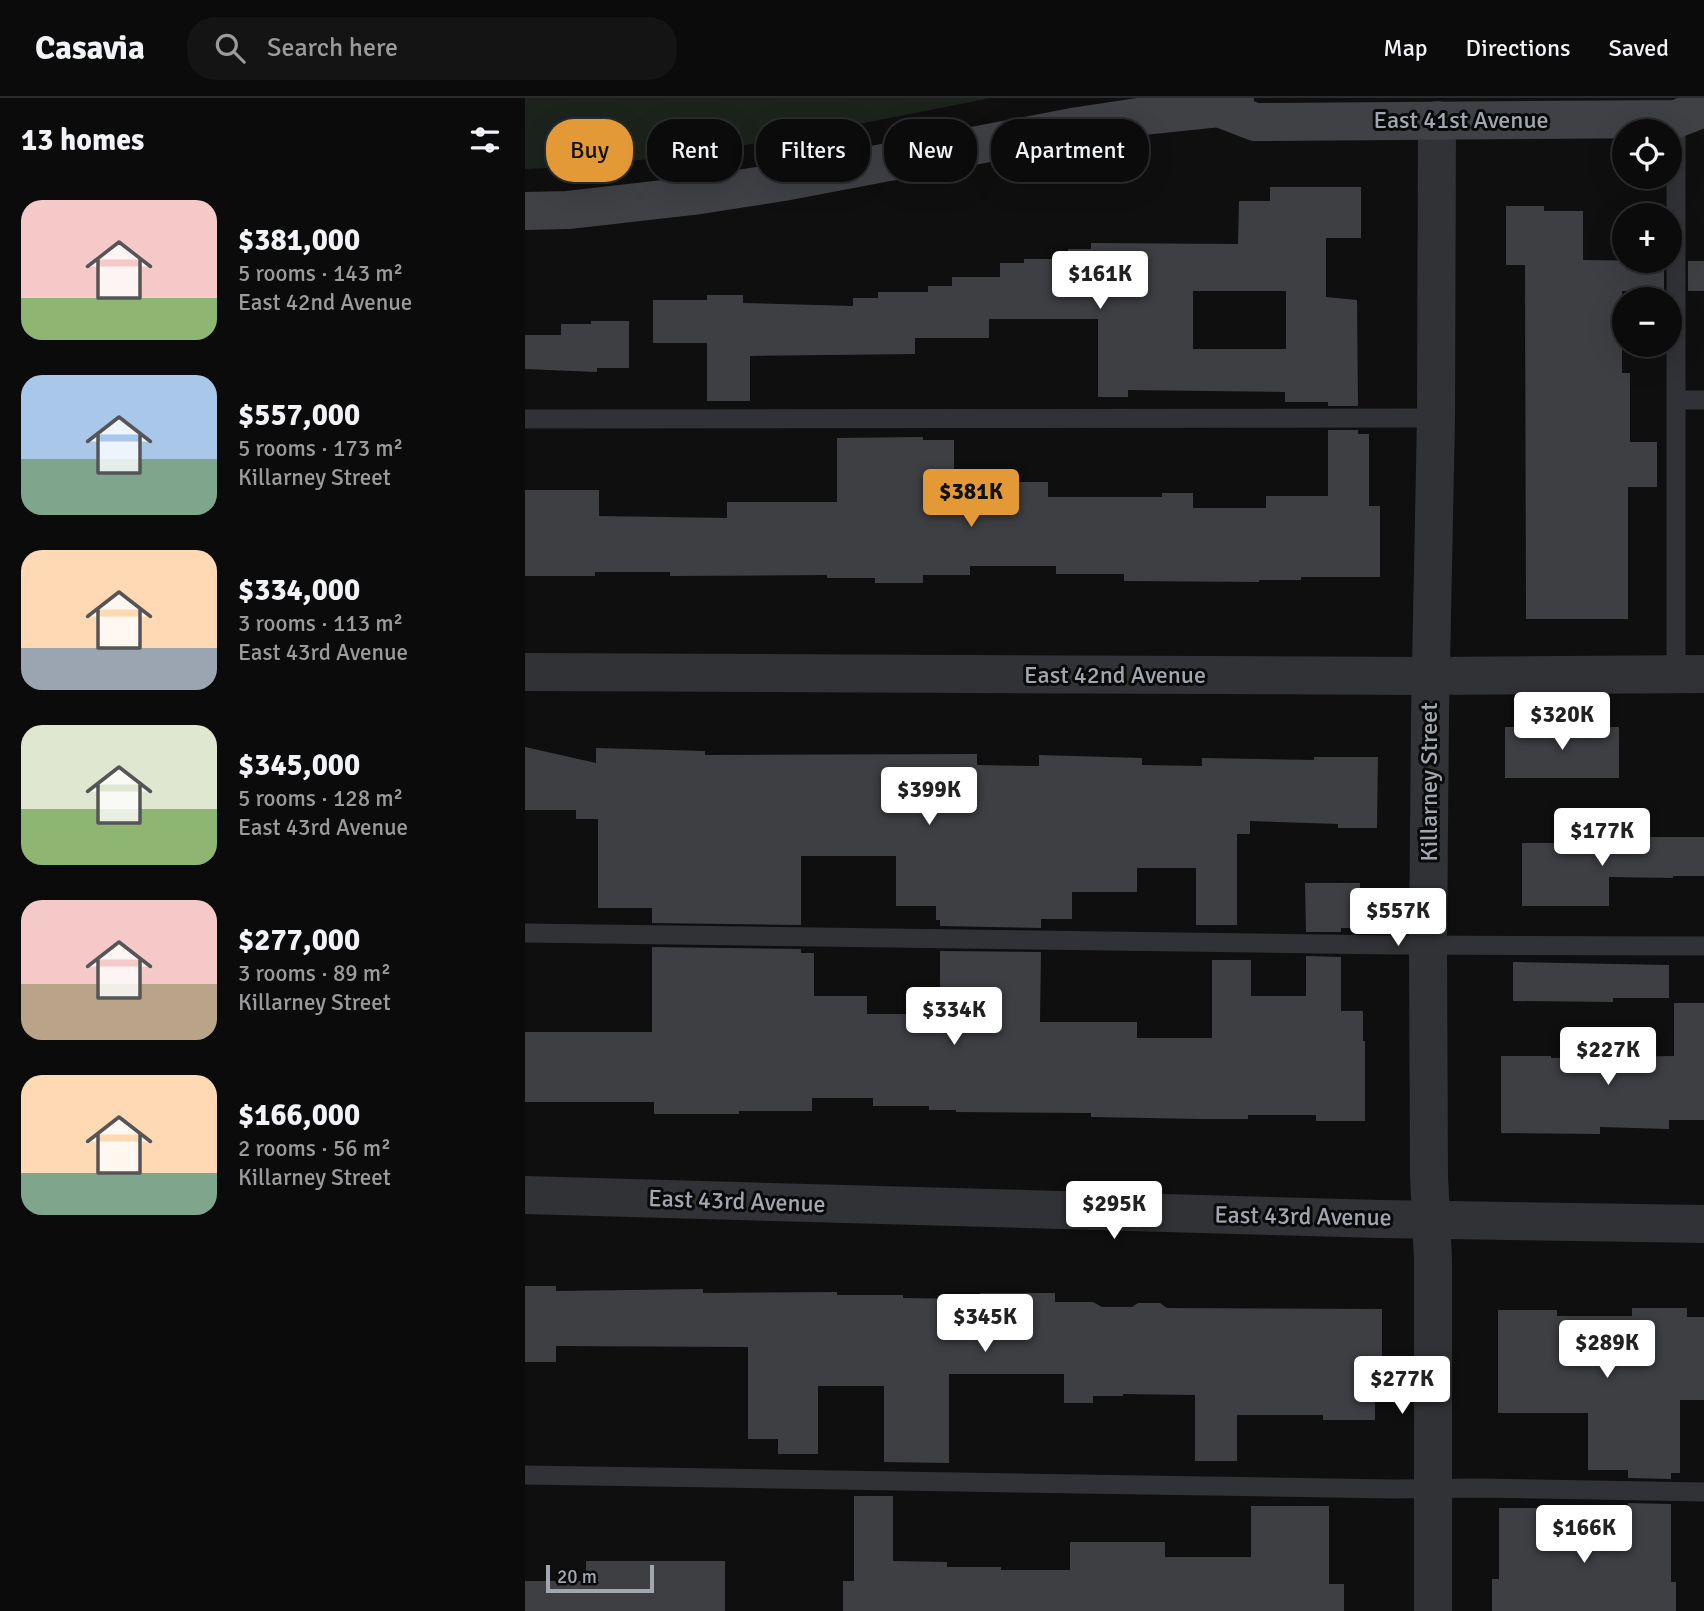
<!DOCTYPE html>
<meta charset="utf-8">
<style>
body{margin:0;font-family:Signika,sans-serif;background:#141415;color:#f1f3f6;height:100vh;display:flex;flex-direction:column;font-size:26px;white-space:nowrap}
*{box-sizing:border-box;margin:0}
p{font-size:23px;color:#9a9b9d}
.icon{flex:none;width:38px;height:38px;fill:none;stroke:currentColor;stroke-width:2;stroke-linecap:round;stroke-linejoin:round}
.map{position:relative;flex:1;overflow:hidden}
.drawer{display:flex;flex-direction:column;background:#0b0b0c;width:525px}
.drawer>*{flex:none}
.top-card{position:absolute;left:21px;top:21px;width:665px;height:63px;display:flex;gap:14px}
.controls{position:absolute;left:1087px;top:21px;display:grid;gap:14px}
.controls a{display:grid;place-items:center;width:70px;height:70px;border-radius:50%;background:#0b0b0c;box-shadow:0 7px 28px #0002,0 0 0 2px #2b2b2d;font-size:35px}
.scale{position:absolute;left:21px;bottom:18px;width:108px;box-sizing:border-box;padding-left:7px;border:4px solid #a1a7b0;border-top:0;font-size:19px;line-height:24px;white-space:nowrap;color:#a1a7b0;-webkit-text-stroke:5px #0a0a0b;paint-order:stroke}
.price{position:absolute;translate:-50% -60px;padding:0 16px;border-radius:7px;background:#fff;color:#222;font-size:23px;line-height:46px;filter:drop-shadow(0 2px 4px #0008)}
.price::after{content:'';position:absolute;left:50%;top:42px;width:21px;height:16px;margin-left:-10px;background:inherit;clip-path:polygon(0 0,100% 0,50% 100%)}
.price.current{background:#e29936;color:#111}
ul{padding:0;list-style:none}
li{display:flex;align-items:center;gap:21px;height:175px;padding:0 21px}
li span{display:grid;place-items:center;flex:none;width:196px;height:140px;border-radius:21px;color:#555}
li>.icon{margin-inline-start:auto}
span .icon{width:84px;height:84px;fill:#fffc;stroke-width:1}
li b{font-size:30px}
h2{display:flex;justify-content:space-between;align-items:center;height:84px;padding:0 21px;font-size:30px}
.tag{padding:0 24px;border-radius:28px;background:#0b0b0c;box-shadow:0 7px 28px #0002,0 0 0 2px #2b2b2d;font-size:24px;line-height:63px}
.tag.current{background:#e29936;color:#111}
header{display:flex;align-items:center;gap:42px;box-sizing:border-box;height:98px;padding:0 35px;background:#0b0b0c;border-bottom:2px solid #2b2b2d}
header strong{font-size:33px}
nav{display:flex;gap:38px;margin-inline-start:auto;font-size:24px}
.search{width:490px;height:63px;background:#141415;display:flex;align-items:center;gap:18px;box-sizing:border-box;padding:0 24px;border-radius:28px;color:#9a9b9d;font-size:26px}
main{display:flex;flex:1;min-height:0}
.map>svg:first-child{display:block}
.green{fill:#1c231c}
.building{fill:#3e3f43;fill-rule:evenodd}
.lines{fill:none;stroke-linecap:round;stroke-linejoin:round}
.lane{stroke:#313235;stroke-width:19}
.street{stroke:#313235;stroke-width:38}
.secondary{stroke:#3f4145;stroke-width:38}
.labels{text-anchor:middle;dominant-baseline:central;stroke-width:6;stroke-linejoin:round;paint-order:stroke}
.street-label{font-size:24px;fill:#a1a7b0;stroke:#0a0a0b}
</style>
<header>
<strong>Casavia</strong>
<div class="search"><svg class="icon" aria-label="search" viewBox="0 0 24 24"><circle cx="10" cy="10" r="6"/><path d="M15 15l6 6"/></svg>Search here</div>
<nav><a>Map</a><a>Directions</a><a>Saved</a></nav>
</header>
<main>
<section class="drawer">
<h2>13 homes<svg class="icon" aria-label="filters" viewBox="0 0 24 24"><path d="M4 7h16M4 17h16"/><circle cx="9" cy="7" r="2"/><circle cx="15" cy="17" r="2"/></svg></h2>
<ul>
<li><span style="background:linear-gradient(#f6c9c9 70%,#8fb573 0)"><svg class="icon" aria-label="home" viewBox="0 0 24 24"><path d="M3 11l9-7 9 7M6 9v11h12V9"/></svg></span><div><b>$381,000</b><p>5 rooms · 143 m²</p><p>East 42nd Avenue</p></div></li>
<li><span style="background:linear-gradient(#a9c7e8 60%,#7fa58c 0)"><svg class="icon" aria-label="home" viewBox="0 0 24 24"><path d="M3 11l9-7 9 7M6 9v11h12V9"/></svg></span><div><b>$557,000</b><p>5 rooms · 173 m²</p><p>Killarney Street</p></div></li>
<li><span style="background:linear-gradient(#ffd9b3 70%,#9aa5b1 0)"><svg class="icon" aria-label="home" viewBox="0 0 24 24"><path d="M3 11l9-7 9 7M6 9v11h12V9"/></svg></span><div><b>$334,000</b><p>3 rooms · 113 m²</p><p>East 43rd Avenue</p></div></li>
<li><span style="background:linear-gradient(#dfe7d0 60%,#8fb573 0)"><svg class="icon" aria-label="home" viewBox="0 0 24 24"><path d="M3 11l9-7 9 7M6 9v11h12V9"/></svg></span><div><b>$345,000</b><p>5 rooms · 128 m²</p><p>East 43rd Avenue</p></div></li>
<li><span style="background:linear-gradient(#f6c9c9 60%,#b9a48a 0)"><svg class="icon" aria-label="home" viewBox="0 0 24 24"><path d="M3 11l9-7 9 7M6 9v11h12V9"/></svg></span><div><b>$277,000</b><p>3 rooms · 89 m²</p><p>Killarney Street</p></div></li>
<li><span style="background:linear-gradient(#ffd9b3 70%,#7fa58c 0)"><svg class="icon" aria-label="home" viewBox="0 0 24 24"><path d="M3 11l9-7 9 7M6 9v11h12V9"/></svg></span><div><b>$166,000</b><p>2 rooms · 56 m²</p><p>Killarney Street</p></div></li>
</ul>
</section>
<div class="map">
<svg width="1179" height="1513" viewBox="0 0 1179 1513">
<rect width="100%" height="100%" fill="#0f0f10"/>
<!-- green -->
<path class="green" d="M0,0H466C312,30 157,65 0,71Z"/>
<!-- building -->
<g class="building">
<path d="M745,89H836V140H801V199L832,202L833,308H803V304H760V294L603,292V299H573V221H464V240H390V256L225,258V303H182V245H128V202H182V197H218V205L328,208V200H353V194H403V188H427V179H475V165H499V161H543V151H566V145L713,146L714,103H745ZM668,193H761V251H668Z"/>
<polygon points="981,108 1019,108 1019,113 1058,113 1058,162 1139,163 1139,193 1097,193 1097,275 1105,275 1105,344 1132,344 1132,389 1103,389 1103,521 1001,521 1000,167 981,167"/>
<rect x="1163" y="163" width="16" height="30"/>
<polygon points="66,223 104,223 104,270 72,270 72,274 0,271 0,237 36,237 36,226 66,226"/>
<polygon points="803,332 833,332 833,336 844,336 844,408 855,408 855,479 776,479 776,482 734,482 734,484 599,483 599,476 531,476 531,468 445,468 445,477 398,477 398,485 350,485 350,480 302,480 302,477 145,478 145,474 70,474 70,478 0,478 0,392 74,392 74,418 202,420 202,404 312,404 312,340 398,339 398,342 429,342 429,400 489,400 489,384 523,384 523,399 637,399 637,395 668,395 668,410 741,410 741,398 803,398"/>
<rect x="980" y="629" width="114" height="51"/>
<polygon points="0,649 71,665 71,650 180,653 180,657 452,656 452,667 514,668 514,657 617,660 617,667 677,668 677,660 789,662 789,659 853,659 852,730 813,730 813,726 725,723 725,736 712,736 712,827 671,827 671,770 612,770 612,794 547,794 547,821 516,821 516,830 415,828 415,822 411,822 411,808 371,808 371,758 276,758 276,827 127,825 127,810 73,810 73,721 51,721 51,712 0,712"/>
<polygon points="1109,739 1179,739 1179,778 1148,778 1148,780 1084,779 1084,808 997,808 997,745 1109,745"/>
<polygon points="780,785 835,785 835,830 816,830 816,834 781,834"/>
<polygon points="127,849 276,851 276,855 289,855 289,898 342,898 342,916 415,916 415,853 516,854 515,924 612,924 612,940 687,940 687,862 726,862 726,898 781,898 781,858 816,859 816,913 838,913 838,943 840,943 840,1023 791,1023 791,1017 723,1017 723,1021 676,1021 566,1019 566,1015 431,1014 431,1012 404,1012 404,1008 348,1008 348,1000 287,1000 287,1013 214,1013 214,1016 129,1016 129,1004 0,1004 0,934 127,934"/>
<polygon points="988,864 1144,867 1144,900 1088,900 1088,904 988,903"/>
<polygon points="1149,905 1179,905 1179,1022 1144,1022 1144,1031 1075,1029 1075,1036 976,1035 976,958 1026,958 1026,960 1149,958"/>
<polygon points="0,1188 31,1188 31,1193 178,1191 178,1195 312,1194 312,1197 378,1197 378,1200 455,1201 455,1195 530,1195 530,1204 568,1204 577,1209 607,1209 613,1205 635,1205 642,1210 857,1211 857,1261 850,1261 850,1322 798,1322 798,1317 712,1317 712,1363 670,1363 670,1297 598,1296 598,1298 568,1298 568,1305 539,1305 539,1276 424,1276 424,1365 359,1364 359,1288 293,1288 293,1356 253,1356 253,1341 223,1341 223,1249 31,1248 31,1264 0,1264"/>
<polygon points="1107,1210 1162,1210 1162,1219 1179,1219 1179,1302 1155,1302 1155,1375 1146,1375 1146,1381 1103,1380 1103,1372 1063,1372 1063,1315 973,1315 973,1212 1032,1212 1032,1218 1107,1218"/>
<polygon points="329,1398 368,1398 368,1463 422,1464 422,1469 476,1469 476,1472 545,1472 545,1444 640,1444 640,1459 726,1459 726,1408 804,1408 804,1486 819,1486 819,1513 318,1513 318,1483 329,1483"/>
<polygon points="1103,1405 1146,1406 1146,1484 1151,1484 1151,1513 967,1513 967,1481 974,1481 974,1410 1034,1410 1034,1452 1103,1452"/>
<polygon points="61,1463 200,1463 200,1513 0,1513 0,1483 61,1483"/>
</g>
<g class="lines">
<!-- lane -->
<g class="lane">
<polyline points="1152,302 1179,302"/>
<polyline points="0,321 911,320"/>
<polyline points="1151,576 1151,21"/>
<polyline points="0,835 866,847 1179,848"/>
<polyline points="0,1377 869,1391 954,1390 1179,1394"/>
</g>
<!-- street -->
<g class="street">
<polyline points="0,574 905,578 1179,576"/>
<polyline points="0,1097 856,1121 1179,1126"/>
<polyline points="908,1513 908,1162 904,1078 903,847 905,618 911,320 912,22"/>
</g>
<!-- secondary -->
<g class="secondary">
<polyline points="694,10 730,24 1151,21 1179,10"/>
<polyline points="0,113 43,112 175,97 258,84 553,28 627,17 694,10 710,0"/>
</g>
</g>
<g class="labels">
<!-- street labels -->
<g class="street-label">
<text x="936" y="22">East 41st Avenue</text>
<text x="590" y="577">East 42nd Avenue</text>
<text transform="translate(904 684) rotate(-90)">Killarney Street</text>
<text transform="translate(212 1103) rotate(2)">East 43rd Avenue</text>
<text transform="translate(778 1118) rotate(1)">East 43rd Avenue</text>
</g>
</g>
</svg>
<div class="controls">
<a><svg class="icon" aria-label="locate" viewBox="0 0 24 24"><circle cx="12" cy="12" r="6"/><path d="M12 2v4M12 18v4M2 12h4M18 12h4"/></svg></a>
<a>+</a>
<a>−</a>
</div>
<div class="scale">20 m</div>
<b class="price" style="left:575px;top:213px">$161K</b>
<b class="price current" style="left:446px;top:431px">$381K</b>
<b class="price" style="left:1037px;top:654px">$320K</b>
<b class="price" style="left:404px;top:729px">$399K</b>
<b class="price" style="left:1077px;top:770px">$177K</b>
<b class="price" style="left:873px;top:850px">$557K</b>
<b class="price" style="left:429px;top:949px">$334K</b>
<b class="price" style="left:1083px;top:989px">$227K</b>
<b class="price" style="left:589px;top:1143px">$295K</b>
<b class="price" style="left:460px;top:1256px">$345K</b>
<b class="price" style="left:1082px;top:1282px">$289K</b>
<b class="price" style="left:877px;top:1318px">$277K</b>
<b class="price" style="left:1059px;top:1467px">$166K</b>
<div class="top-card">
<a class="tag current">Buy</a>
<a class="tag">Rent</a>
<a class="tag">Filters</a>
<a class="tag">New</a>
<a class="tag">Apartment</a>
</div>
</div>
</main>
